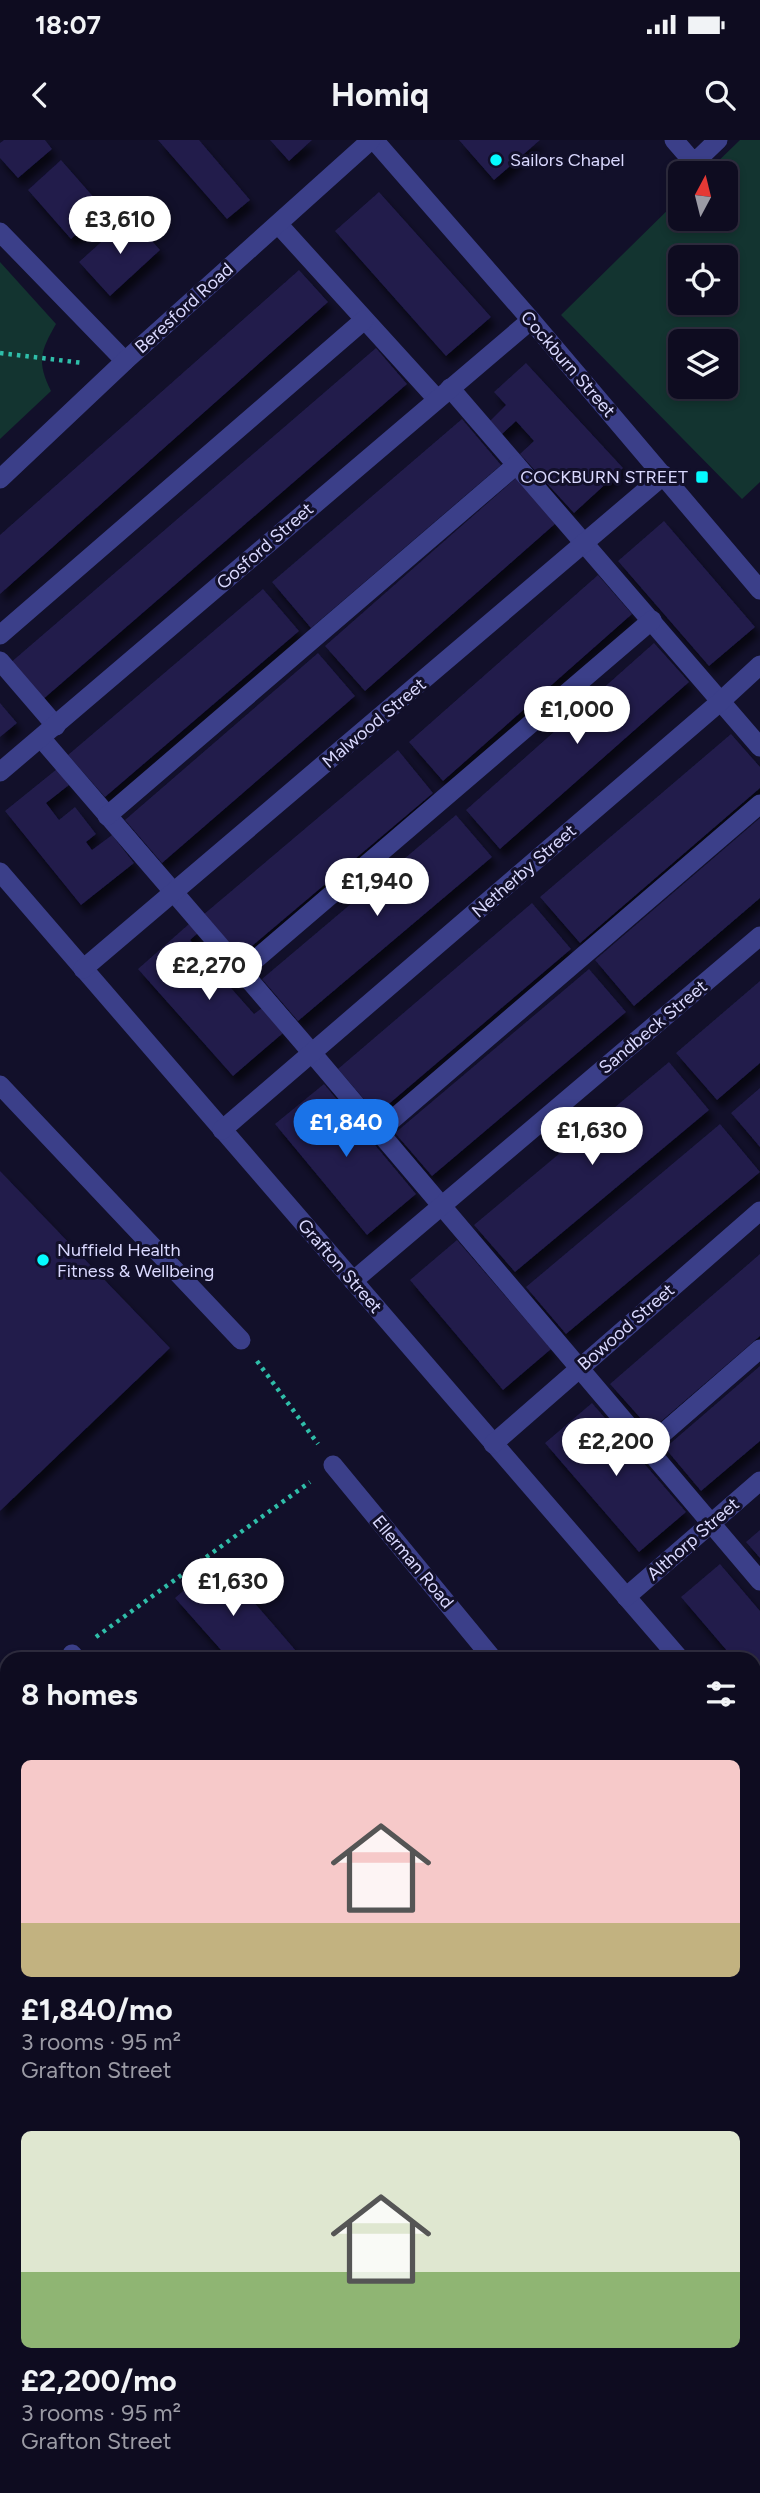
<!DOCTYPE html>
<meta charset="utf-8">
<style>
body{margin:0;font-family:Figtree,sans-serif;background:#1c1a2d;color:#f1f3f6;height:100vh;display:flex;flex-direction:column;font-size:26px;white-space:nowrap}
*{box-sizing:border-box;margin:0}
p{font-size:23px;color:#9b9ba5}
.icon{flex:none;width:38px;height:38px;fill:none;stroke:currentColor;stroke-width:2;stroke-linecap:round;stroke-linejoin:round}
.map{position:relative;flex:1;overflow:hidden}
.sheet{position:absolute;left:0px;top:1512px;width:761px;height:842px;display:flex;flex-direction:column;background:#0e0c20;border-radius:21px 21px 0 0;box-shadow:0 4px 10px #0003,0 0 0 2px #2e2c3e}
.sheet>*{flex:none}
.needle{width:46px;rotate:7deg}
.fabs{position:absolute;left:668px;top:21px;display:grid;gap:14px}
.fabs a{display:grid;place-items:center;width:70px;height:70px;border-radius:10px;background:#0e0c20;box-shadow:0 4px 10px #0003,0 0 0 2px #2e2c3e;font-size:35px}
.price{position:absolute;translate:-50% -60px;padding:0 16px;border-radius:24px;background:#fff;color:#222;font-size:23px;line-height:46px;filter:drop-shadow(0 2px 4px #0008)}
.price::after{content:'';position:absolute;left:50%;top:42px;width:21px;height:16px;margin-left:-10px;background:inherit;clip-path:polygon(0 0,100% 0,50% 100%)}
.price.active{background:#1a73e8;color:#fff}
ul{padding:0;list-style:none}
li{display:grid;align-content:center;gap:14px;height:371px;padding:0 21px}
li span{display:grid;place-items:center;height:217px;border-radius:10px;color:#555}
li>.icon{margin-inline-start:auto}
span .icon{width:126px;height:126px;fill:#fffc;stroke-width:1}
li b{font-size:30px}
h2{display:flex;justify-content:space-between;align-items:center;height:84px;padding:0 21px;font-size:30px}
.status{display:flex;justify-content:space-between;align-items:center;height:49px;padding:0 35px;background:#0e0c20;direction:ltr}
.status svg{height:19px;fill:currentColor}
header{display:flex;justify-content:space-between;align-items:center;height:91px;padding:0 21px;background:#0e0c20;font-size:32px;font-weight:700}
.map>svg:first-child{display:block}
.green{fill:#133430;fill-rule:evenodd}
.water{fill:#0c294d}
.building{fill:#211c4b;filter:url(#shadow)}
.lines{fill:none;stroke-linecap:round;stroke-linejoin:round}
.path{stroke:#2fbea9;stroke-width:4.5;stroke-dasharray:3.5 5;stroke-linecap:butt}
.service{stroke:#3b3f89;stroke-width:19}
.minor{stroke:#3b3f89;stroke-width:19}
.poi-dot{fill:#05fbff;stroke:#12102a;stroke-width:2.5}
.labels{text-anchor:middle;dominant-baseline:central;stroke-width:6;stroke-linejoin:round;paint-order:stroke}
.poi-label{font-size:18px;fill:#dad9ff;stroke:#12102a;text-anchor:start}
.street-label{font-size:18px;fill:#dad9ff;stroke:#12102a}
</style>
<div class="status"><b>18:07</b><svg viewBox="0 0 49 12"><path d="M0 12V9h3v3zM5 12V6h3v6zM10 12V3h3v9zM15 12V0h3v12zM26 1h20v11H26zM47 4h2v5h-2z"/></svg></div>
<header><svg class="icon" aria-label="back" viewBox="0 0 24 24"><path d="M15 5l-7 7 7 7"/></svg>Homiq<svg class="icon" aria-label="search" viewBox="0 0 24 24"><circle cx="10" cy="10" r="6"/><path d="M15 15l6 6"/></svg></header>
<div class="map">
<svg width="760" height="2353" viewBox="0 0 760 2353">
<defs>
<filter id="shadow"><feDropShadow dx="4.5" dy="8" stdDeviation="3.5" flood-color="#0009"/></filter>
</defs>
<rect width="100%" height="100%" fill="#12102a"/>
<!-- green -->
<g class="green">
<path d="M740,0H760V342L742,359L561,175L681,57V79H726V33H706ZM681,117H726V163H681ZM681,201H726V247H681Z"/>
<path d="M0,122L56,184C40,212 37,222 51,251L0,299Z"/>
</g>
<!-- water -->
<polygon class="water" points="368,2347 598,2347 603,2353 373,2353"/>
<!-- building -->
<g class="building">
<polygon points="4,0 45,0 52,9 18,38 0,18 0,3"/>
<polygon points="158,0 199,0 250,60 227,79"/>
<polygon points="270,0 312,0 289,21"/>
<polygon points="459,0 540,0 494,40"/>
<polygon points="61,20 104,69 71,99 28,50"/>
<polygon points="379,52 491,177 446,216 335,91"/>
<polygon points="130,76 160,110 110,156 79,122"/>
<polygon points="299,130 328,162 0,454 0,395"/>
<polygon points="376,208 407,244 41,561 9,524"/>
<polygon points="526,223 623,328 574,373 520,314 534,301 516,281 502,294 490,281 506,265 494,252"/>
<polygon points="462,279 501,325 311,488 272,442"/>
<polygon points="516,338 556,383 365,551 325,506"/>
<polygon points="664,381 755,487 709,526 618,421"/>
<polygon points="598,435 632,474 443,641 409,602"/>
<polygon points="263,449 299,491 105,657 68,615"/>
<polygon points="654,503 689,542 500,709 466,670"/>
<polygon points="318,513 355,556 162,723 125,680"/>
<polygon points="0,563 17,583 0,597"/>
<polygon points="731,594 760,627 760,648 580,803 540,757"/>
<polygon points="398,610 433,653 239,817 203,775"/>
<polygon points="57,629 69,645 46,663 59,680 75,667 96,694 86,702 92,710 112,695 134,723 81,765 5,671"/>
<polygon points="456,675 492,717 298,881 262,839"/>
<polygon points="760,678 760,758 634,866 595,820"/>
<polygon points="532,763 571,809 377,974 338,929"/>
<polygon points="189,784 198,793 190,800 201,812 208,805 225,823 216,831 254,874 262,868 283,893 233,936 138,829"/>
<polygon points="589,829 626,872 432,1036 395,993"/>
<polygon points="760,841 760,923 717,960 676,913"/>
<polygon points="669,922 709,970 515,1132 474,1085"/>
<polygon points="324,944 416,1054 367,1095 275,984"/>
<polygon points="760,948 760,1007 731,973"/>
<polygon points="720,984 760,1032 566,1194 526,1147"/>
<polygon points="0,1031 170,1208 0,1371"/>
<polygon points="457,1100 551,1209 503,1250 410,1140"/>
<polygon points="760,1114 760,1196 651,1290 610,1244"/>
<polygon points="760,1226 760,1301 701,1351 665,1308"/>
<polygon points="592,1263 686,1372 639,1412 545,1303"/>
<polygon points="760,1390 760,1418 746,1402"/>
<polygon points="218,1421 272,1483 303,1519 229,1519 175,1458"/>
<polygon points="720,1424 760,1471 760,1549 754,1542 754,1519 734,1519 681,1457"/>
<polygon points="7,1647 7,1767 0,1773 0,1653"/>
<polygon points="754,2062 760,2068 760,2127 754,2120"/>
<polygon points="0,2210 7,2211 7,2233 0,2232"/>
<polygon points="266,2347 317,2347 322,2353 271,2353"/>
<polygon points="701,2347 717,2347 723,2353 694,2353"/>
</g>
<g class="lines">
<!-- path -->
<g class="path">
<polyline points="0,213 83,223"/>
<polyline points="257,1221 318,1304"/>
<polyline points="96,1497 310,1342"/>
</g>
<!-- service -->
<g class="service">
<polyline points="278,84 437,259"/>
<polyline points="450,248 760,607"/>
<polyline points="0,495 364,180"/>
<polyline points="0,521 56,586"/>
<polyline points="41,598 312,913 760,1441"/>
<polyline points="107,676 516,325"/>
<polyline points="241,832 652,480"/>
<polyline points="0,945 241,1200"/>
<polyline points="379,991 760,664"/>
<polyline points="646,1308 760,1209"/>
<polyline points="0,2154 7,2148"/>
</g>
<!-- minor -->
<g class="minor">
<polyline points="374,0 531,180 760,450"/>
<polyline points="674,0 694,23 718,0"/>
<polyline points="0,92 125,221"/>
<polyline points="0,339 125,221 371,0"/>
<polyline points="0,632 531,180"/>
<polyline points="0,732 680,1519"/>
<polyline points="83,829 664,335"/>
<polyline points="222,990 721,561 760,525"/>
<polyline points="353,1141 760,796"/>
<polyline points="493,1304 760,1071"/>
<polyline points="333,1325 493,1519"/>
<polyline points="626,1457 760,1341"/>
<polyline points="72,1514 76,1519"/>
<polyline points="0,1604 7,1598"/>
<polyline points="754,1604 760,1610"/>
<polyline points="754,1831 760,1838"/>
<polyline points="0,1950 7,1944"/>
<polyline points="0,2098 7,2108"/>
<polyline points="754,2312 760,2319"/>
<polyline points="66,2347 68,2353"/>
</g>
</g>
<!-- markers -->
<g class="poi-dot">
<circle cx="496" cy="20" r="7"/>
<rect x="695" y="330" width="14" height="14" rx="3.5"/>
<circle cx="43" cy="1120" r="7"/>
</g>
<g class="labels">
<!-- poi labels -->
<g class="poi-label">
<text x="510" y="20">Sailors Chapel</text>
<text x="688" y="337" text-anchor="end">COCKBURN STREET</text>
<text x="57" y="1110">Nuffield Health<tspan x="57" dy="21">Fitness &amp; Wellbeing</tspan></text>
</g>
<!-- street labels -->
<g class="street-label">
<text transform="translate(184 168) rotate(-42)">Beresford Road</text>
<text transform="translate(568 224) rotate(49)">Cockburn Street</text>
<text transform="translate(265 406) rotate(-41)">Gosford Street</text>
<text transform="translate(374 583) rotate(-40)">Malwood Street</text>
<text transform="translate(524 731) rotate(-41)">Netherby Street</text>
<text transform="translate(653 887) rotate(-40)">Sandbeck Street</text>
<text transform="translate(340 1126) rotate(49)">Grafton Street</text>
<text transform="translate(626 1187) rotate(-41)">Bowood Street</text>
<text transform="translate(693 1399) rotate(-41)">Althorp Street</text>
<text transform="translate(413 1422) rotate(50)">Ellerman Road</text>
</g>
</g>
</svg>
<div class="fabs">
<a><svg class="needle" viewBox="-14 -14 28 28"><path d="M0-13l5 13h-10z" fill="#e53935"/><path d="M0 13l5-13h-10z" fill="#9b9ba5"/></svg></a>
<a><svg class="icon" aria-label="locate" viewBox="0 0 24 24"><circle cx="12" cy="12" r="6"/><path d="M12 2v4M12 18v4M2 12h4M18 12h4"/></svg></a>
<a><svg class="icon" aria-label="layers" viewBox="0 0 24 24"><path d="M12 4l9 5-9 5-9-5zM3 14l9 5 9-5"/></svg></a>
</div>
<b class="price" style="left:120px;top:116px">£3,610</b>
<b class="price" style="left:577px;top:606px">£1,000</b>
<b class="price" style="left:377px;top:778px">£1,940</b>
<b class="price" style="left:209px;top:862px">£2,270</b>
<b class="price active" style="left:346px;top:1019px">£1,840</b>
<b class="price" style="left:592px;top:1027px">£1,630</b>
<b class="price" style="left:616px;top:1338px">£2,200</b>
<b class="price" style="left:233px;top:1478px">£1,630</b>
<section class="sheet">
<h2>8 homes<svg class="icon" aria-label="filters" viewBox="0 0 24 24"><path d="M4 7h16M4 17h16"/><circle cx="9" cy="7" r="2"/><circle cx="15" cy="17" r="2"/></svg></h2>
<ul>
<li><span style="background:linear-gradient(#f6c9c9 75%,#c2b280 0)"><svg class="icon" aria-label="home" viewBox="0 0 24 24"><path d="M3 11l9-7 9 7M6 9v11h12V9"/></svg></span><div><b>£1,840/mo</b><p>3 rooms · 95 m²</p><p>Grafton Street</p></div></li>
<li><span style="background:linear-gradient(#dfe7d0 65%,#8fb573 0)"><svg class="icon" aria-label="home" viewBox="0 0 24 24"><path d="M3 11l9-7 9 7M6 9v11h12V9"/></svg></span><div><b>£2,200/mo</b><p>3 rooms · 95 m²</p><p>Grafton Street</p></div></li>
</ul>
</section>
</div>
